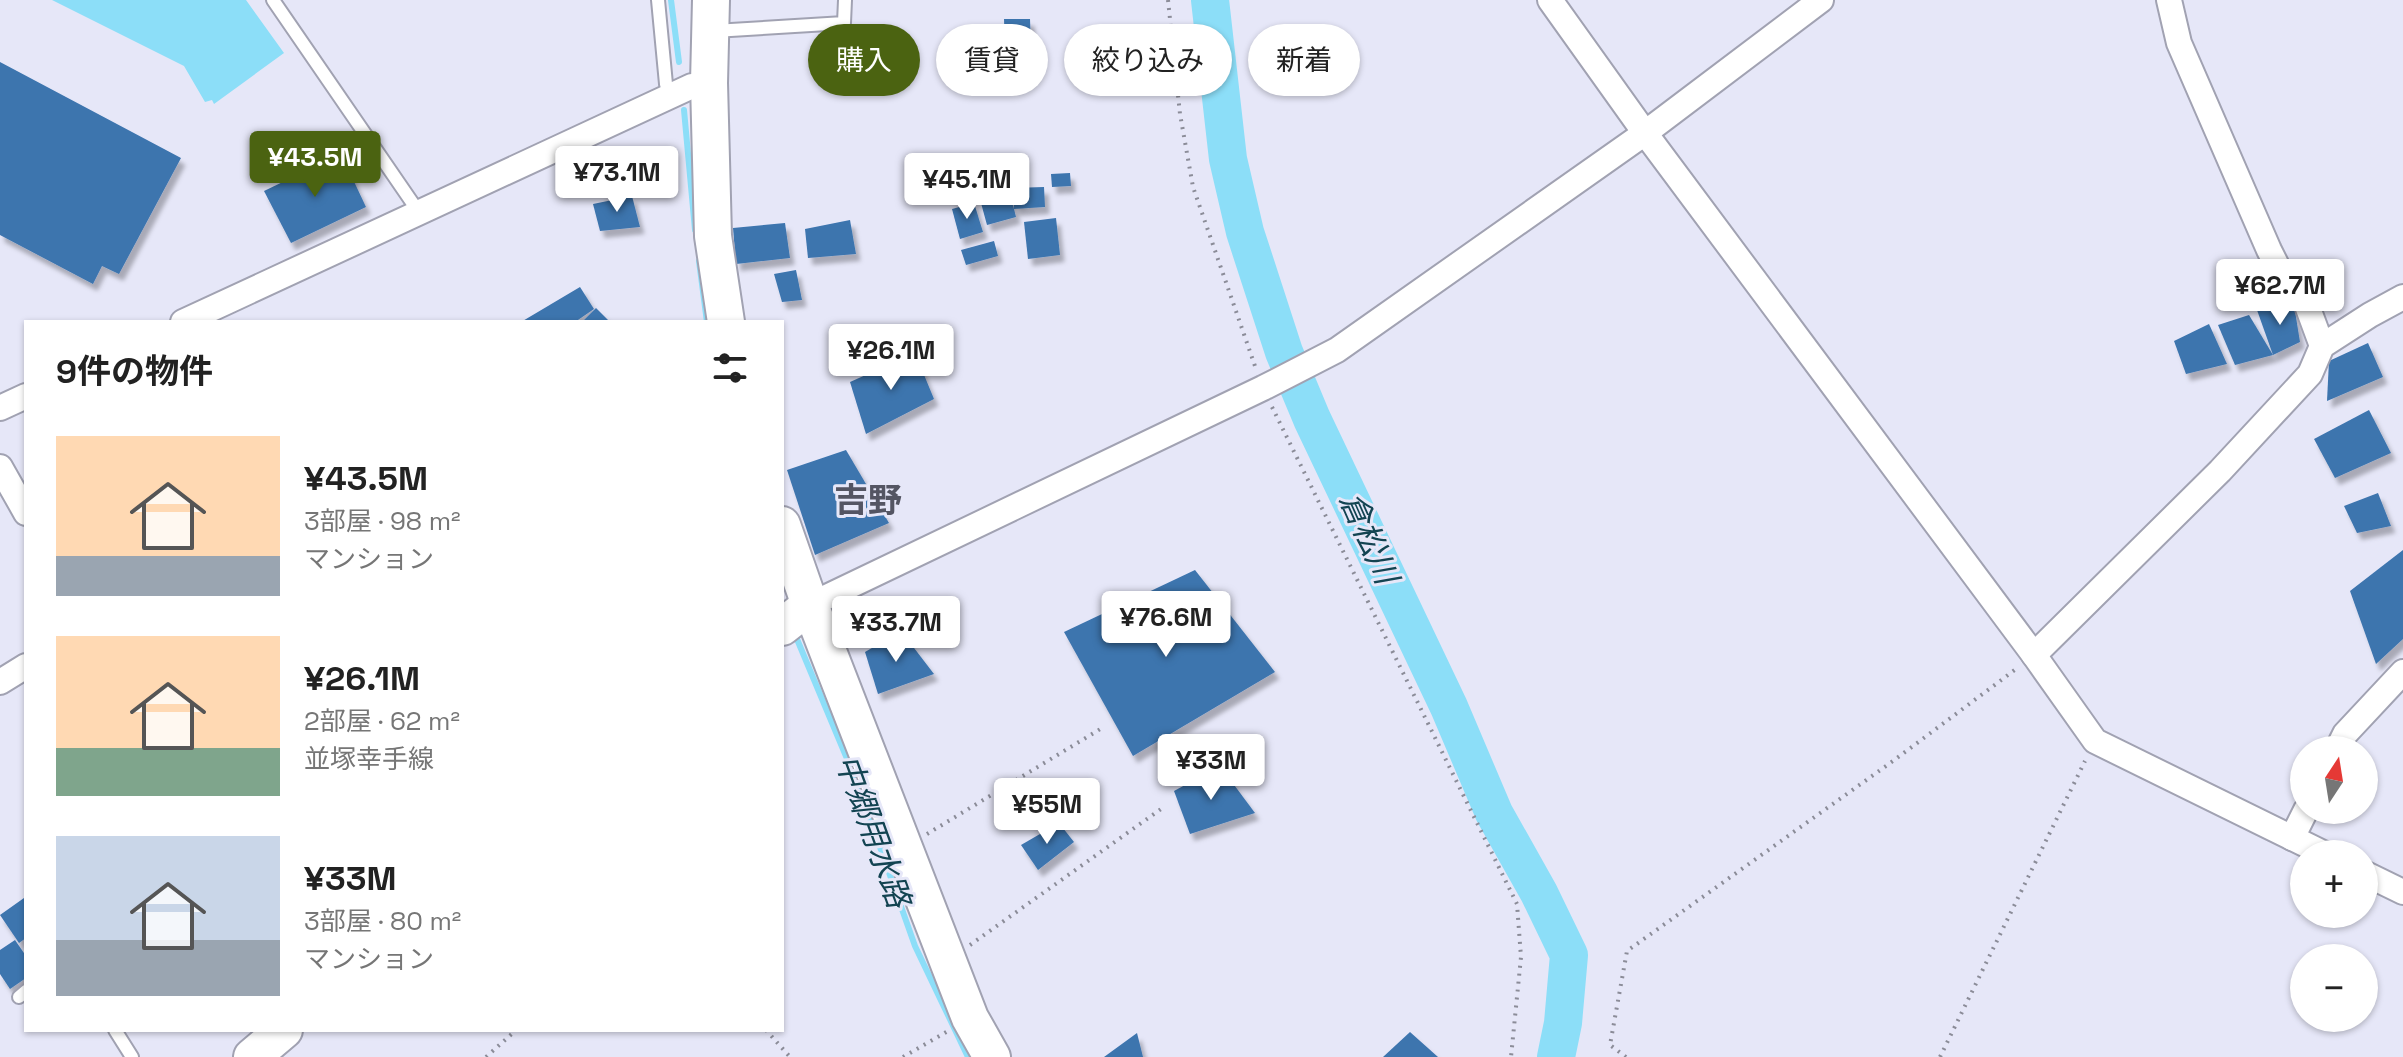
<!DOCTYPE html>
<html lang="ja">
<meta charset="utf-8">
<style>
body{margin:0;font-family:"Space Grotesk","Noto Sans JP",sans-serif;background:#f6f6f6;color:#222;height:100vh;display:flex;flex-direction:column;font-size:30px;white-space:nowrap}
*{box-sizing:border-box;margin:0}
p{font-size:26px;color:#767676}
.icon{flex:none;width:44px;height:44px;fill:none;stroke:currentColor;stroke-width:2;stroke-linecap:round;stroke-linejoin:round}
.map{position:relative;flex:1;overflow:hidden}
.drawer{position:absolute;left:24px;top:320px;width:760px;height:712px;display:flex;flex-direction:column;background:#fff;border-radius:0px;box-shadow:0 2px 6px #0004}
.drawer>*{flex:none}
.top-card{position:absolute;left:808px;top:24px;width:760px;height:72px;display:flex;gap:16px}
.needle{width:52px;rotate:12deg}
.tools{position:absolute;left:2290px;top:736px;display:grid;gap:16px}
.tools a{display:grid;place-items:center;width:88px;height:88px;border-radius:50%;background:#fff;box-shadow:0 2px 6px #0004;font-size:40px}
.price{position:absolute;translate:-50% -68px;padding:0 18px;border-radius:8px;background:#fff;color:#222;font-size:26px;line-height:52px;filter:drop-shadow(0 2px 4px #0008)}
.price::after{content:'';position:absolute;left:50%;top:48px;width:24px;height:18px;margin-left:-12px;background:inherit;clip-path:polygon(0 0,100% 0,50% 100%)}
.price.active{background:#4b6311;color:#fff}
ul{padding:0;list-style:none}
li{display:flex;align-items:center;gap:24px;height:200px;padding:0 32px}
li span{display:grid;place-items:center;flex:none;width:224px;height:160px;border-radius:0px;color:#555}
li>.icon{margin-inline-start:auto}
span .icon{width:96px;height:96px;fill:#fffc;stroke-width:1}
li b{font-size:34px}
h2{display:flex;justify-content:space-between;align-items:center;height:96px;padding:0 32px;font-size:34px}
.pill{padding:0 28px;border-radius:36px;background:#fff;box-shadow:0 2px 6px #0004;font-size:28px;line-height:72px}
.pill.active{background:#4b6311;color:#fff}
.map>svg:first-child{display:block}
.water{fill:#8cdef8}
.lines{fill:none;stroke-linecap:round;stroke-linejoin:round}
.stream{stroke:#8cdef8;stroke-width:6}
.river{stroke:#8cdef8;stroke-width:38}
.building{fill:#3c74ae;filter:url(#shadow)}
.lane-casing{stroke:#a1a2b2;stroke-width:16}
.street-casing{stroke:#a1a2b2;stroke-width:28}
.secondary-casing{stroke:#a1a2b2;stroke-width:40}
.path{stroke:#8b8c98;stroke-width:4;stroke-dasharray:2 6;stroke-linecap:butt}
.lane{stroke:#fff;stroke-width:12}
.street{stroke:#fff;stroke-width:24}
.secondary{stroke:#fff;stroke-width:36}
.labels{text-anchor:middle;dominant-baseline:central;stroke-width:6;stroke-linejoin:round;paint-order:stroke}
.water-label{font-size:32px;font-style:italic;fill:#134452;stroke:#e6e7f8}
.quarter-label{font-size:34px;font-weight:bold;fill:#545563;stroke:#e6e7f8}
</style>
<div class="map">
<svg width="2403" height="1057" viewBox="0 0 2403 1057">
<defs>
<filter id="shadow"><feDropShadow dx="4.5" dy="7" stdDeviation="2" flood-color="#0004"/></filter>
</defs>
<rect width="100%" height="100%" fill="#e6e7f8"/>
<!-- water -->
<polygon class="water" points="52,0 246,0 284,53 214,104 212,100 205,102 184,66"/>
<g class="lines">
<!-- stream -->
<g class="stream">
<polyline points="671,0 679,62"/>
<polyline points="684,110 695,230"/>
<polyline points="699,261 707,322"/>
<polyline points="794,632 858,785 915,946 968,1057"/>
</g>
<!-- river -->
<polyline class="river" points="1210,0 1228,159 1245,232 1284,352 1312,419 1449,707 1494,813 1539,893 1569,955 1563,1023 1556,1057"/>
</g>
<!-- building -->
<g class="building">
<polygon points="1004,19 1030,19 1031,46 1005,46"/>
<polygon points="0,62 181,158 119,274 102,266 93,284 0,235"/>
<polygon points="341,154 366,207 291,243 264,191"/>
<polygon points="1070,173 1071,186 1052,187 1051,174"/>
<polygon points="1044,187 1045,207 1014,209 1016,217 987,225 981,203 1010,196 1014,209 1013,188"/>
<polygon points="632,196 640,227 600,231 593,204"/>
<polygon points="974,203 983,232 960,239 952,209"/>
<polygon points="1056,218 1060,255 1028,259 1024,222"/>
<polygon points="850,220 856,254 808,258 805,229"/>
<polygon points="785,223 790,258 736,264 733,228"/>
<polygon points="994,241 998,256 966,265 961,250"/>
<polygon points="796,270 802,300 782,302 774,274"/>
<polygon points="580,287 594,309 575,322 521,322"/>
<polygon points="2294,305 2300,342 2273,355 2257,310"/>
<polygon points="596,308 610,322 582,322"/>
<polygon points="2249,315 2273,355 2235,365 2218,325"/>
<polygon points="2209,324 2227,364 2186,374 2174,341"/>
<polygon points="2368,343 2383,377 2327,401 2329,361"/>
<polygon points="915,353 934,399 866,434 850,382"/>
<polygon points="2369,410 2391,453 2335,478 2314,439"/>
<polygon points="846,450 889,523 815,555 787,470"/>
<polygon points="2378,493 2391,526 2357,533 2344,506"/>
<polygon points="2403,550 2403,639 2376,664 2350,591"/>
<polygon points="1195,570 1275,672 1133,756 1064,632"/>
<polygon points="901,631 934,674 878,694 865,652"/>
<polygon points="1220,766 1255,813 1190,834 1174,791"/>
<polygon points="1059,823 1074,842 1038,870 1021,845"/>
<polygon points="24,898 26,938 19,943 0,915"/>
<polygon points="15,940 26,956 26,978 10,989 0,974 0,950"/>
<polygon points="1410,1032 1438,1057 1383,1057"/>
<polygon points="1137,1033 1143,1057 1104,1057"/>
</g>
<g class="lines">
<!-- lane casing -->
<g class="lane-casing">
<g id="lane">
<polyline points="273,0 418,211"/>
<polyline points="658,0 666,84 670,96"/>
<polyline points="714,31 844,23 845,0"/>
<polyline points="19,997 26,991"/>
<polyline points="115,1030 132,1057"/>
</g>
</g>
<!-- street casing -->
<g class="street-casing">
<g id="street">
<polyline points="1550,0 1645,133 2034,655 2095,741 2325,854"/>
<polyline points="2169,0 2179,43 2269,250 2285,282 2305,300 2322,346"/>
<polyline points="183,322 692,86 709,83"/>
<polyline points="0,408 26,396"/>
<polyline points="0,467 26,513"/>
<polyline points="810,605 1263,388 1337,350 1645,133 1821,0"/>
<polyline points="2034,655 2220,471 2310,374 2322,346 2370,315 2403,297"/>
<polyline points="0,682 26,666"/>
<polyline points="2337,750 2345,734 2403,672"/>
<polyline points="2292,838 2306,810"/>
<polyline points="2364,873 2403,892"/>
</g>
</g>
<!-- secondary casing -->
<g class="secondary-casing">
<g id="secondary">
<polyline points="711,0 709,83 713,236 726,322"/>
<polyline points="782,525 810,605 970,1018 992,1057"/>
<polyline points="782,627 810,605"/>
<polyline points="252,1057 284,1030"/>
</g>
</g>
<!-- path -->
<g class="path">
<polyline points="1168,0 1180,114 1193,187 1256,369"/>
<polyline points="1272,407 1517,904 1521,957 1511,1057"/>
<polyline points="927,834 1102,728"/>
<polyline points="970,945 1161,809"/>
<polyline points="766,1030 790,1057"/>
<polyline points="486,1057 515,1031"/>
<polyline points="903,1057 948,1031"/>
<polyline points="1626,1057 1610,1045 1627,951 1893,761 2016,669"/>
<polyline points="1940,1057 2085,761"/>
</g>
<!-- lane -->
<use href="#lane" class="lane"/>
<!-- street -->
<use href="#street" class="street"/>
<!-- secondary -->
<use href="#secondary" class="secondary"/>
</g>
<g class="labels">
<!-- water labels -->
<g class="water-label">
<text transform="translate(1369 538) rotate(66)">倉松川</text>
<text transform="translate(873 831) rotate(70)">中郷用水路</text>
</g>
<!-- quarter labels -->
<g class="quarter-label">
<text x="868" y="500">吉野</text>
</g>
</g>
</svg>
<div class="tools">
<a><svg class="needle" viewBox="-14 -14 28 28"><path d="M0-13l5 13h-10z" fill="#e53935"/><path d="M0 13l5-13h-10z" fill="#767676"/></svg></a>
<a>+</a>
<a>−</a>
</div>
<b class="price active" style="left:315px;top:199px">¥43.5M</b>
<b class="price" style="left:617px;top:214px">¥73.1M</b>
<b class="price" style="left:967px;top:221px">¥45.1M</b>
<b class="price" style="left:2280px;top:327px">¥62.7M</b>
<b class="price" style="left:891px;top:392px">¥26.1M</b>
<b class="price" style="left:1166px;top:659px">¥76.6M</b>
<b class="price" style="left:896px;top:664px">¥33.7M</b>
<b class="price" style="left:1211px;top:802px">¥33M</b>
<b class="price" style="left:1047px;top:846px">¥55M</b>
<div class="top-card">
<a class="pill active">購入</a>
<a class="pill">賃貸</a>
<a class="pill">絞り込み</a>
<a class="pill">新着</a>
</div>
<section class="drawer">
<h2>9件の物件<svg class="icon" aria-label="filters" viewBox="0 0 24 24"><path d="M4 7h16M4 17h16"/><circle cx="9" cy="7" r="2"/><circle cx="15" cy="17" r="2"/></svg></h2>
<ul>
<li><span style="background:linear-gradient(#ffd9b3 75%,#9aa5b1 0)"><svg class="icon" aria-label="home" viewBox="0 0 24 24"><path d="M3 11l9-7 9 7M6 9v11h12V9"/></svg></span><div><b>¥43.5M</b><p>3部屋 · 98 m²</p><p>マンション</p></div></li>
<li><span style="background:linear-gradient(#ffd9b3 70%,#7fa58c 0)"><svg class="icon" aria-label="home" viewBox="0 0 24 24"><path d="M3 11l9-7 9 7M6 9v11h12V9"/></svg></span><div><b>¥26.1M</b><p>2部屋 · 62 m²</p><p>並塚幸手線</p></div></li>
<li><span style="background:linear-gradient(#c9d6e8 65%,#9aa5b1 0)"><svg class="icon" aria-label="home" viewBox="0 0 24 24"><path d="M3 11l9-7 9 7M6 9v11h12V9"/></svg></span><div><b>¥33M</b><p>3部屋 · 80 m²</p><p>マンション</p></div></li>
</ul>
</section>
</div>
